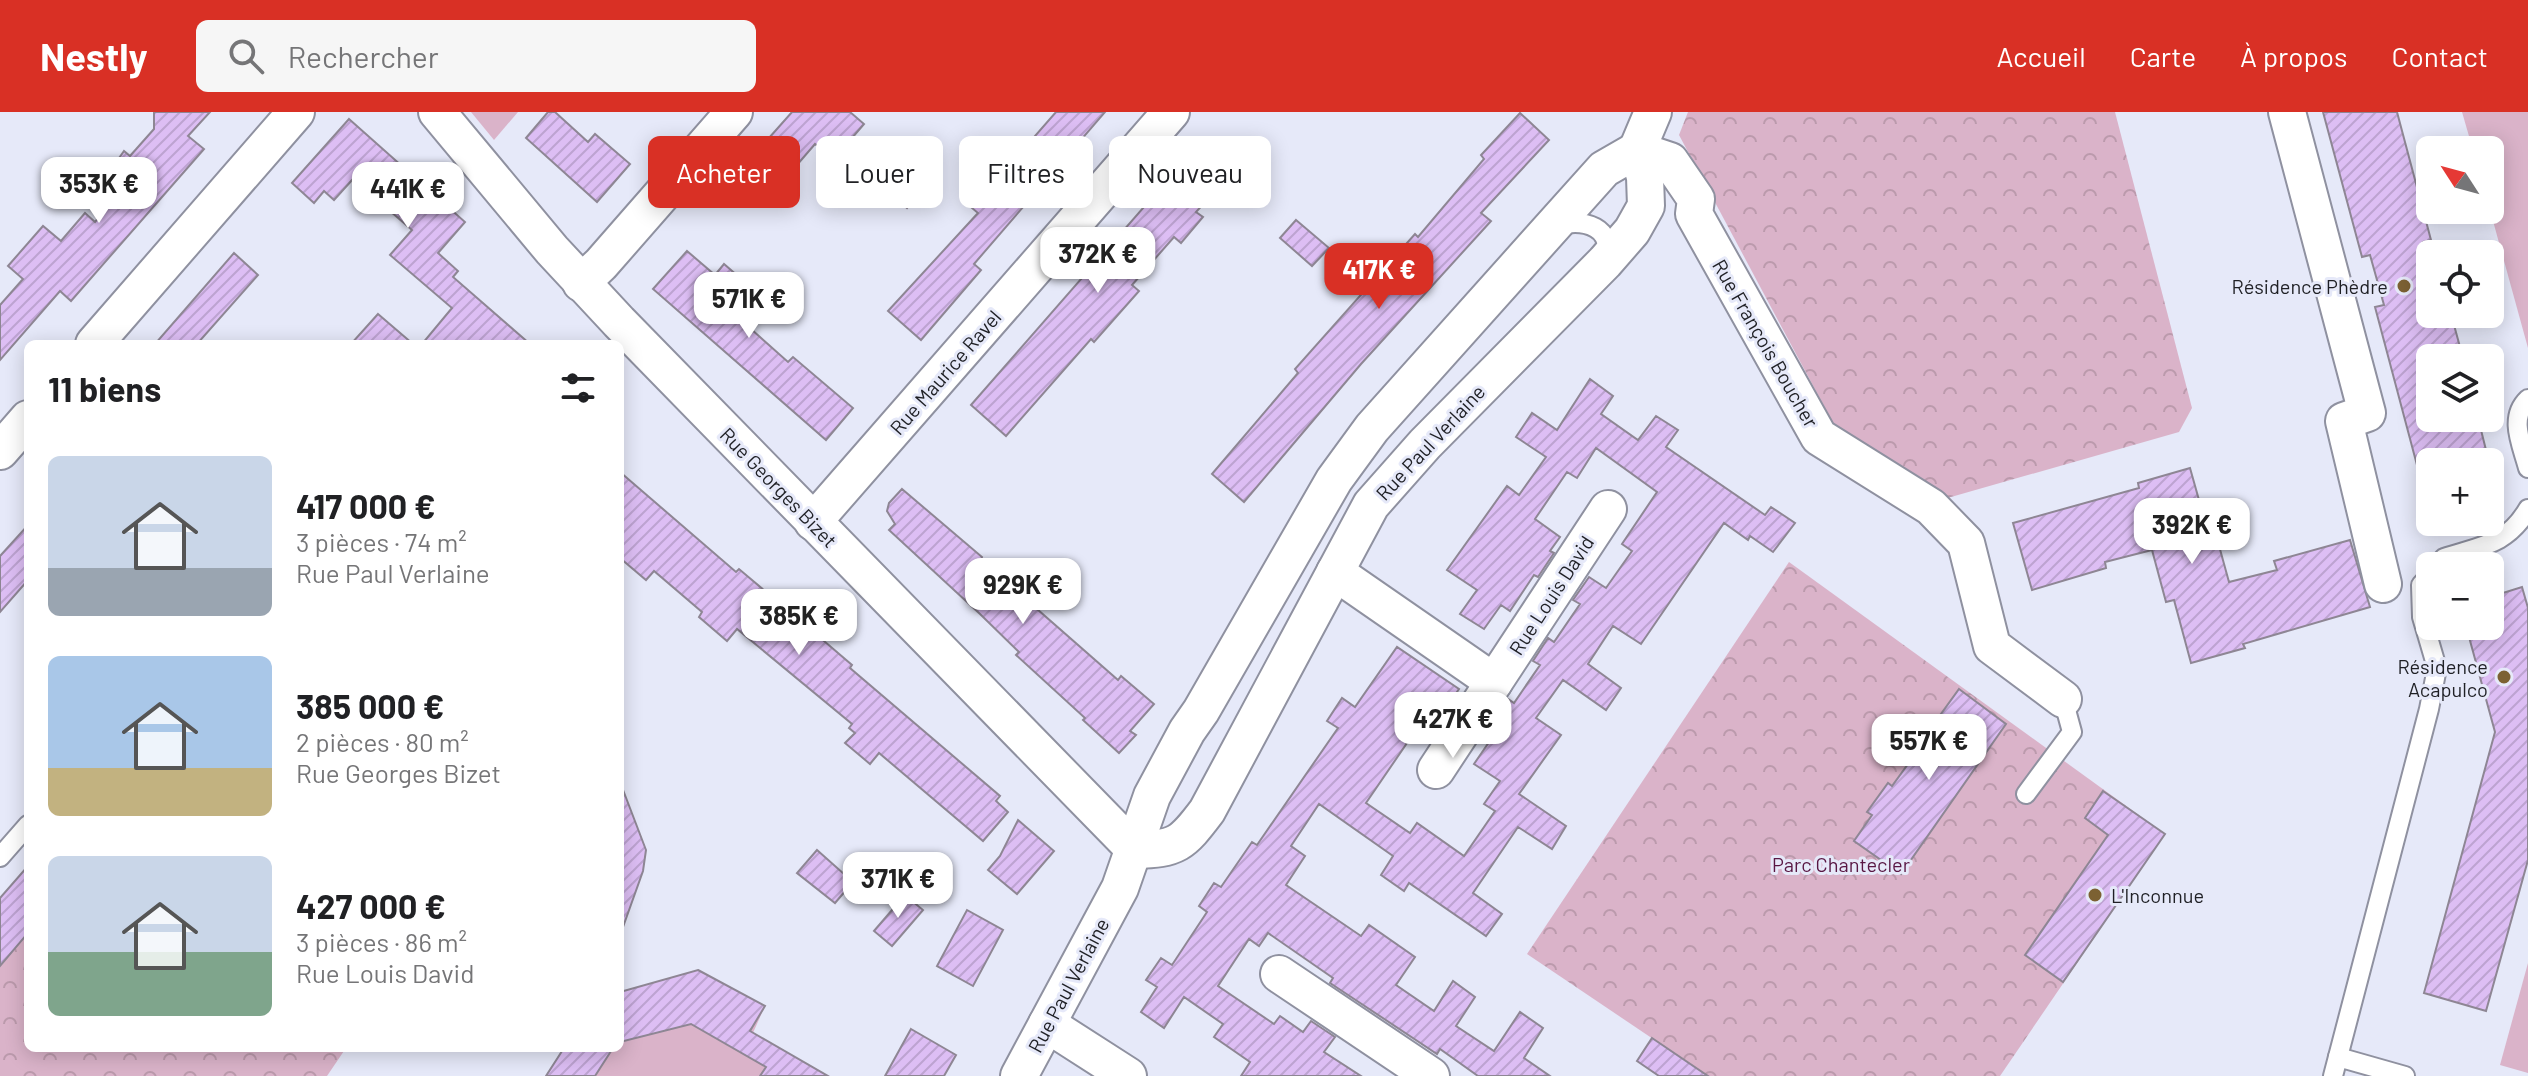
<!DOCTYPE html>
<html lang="fr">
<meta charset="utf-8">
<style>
body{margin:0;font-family:Barlow,sans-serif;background:#f6f6f6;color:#202124;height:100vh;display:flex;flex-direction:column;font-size:30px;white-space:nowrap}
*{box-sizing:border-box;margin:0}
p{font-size:26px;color:#757577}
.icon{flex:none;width:44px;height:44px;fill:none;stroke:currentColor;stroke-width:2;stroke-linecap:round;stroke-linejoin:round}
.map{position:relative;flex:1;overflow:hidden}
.sheet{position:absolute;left:24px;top:228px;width:600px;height:712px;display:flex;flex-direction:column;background:#fff;border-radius:12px;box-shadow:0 4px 20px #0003}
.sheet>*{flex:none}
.hud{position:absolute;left:648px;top:24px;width:760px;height:72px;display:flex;gap:16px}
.needle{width:52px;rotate:306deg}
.controls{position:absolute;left:2416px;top:24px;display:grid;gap:16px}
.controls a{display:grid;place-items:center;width:88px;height:88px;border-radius:12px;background:#fff;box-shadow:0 4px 20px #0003;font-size:40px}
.price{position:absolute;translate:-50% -68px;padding:0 18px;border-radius:16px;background:#fff;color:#222;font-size:26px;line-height:52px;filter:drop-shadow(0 2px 4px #0008)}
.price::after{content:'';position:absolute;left:50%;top:48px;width:24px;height:18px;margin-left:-12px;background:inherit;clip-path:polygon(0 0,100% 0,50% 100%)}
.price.current{background:#d93025;color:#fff}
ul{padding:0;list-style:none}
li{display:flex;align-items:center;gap:24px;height:200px;padding:0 24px}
li span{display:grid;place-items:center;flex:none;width:224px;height:160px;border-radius:12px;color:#555}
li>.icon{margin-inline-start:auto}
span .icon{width:96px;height:96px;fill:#fffc;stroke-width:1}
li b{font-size:34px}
h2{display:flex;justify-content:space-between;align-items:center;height:96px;padding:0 24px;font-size:34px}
.pill{padding:0 28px;border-radius:12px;background:#fff;box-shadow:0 4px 20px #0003;font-size:28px;line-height:72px}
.pill.current{background:#d93025;color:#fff}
header{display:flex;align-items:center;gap:48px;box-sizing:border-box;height:112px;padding:0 40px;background:#d93025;color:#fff}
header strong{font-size:38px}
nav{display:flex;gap:44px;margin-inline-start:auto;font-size:28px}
.search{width:560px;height:72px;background:#f6f6f6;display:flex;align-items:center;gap:20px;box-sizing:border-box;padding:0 28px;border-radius:12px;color:#757577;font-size:30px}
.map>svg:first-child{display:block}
.green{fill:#dab3c9}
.park{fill:url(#park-crowns)}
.building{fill:url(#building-hatch);stroke:#8e8694;stroke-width:2}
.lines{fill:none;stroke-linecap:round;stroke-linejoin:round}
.lane-casing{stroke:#8f91a0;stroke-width:22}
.street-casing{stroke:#8f91a0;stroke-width:40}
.lane{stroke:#fff;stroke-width:18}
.street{stroke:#fff;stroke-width:36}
.poi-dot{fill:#7c6133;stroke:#e6e9f9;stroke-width:3}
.labels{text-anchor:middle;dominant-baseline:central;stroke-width:6;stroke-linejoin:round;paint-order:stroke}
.poi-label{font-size:20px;fill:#1f2025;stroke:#e6e9f9;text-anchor:end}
.street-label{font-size:20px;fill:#1f2025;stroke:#e6e9f9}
.park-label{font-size:20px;fill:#591744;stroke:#e6e9f9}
</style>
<header>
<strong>Nestly</strong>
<div class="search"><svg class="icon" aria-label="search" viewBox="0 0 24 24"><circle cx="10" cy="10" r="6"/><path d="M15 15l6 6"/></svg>Rechercher</div>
<nav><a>Accueil</a><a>Carte</a><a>À propos</a><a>Contact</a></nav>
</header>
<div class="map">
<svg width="2528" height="964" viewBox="0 0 2528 964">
<defs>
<pattern id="park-crowns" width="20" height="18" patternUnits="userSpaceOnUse" patternTransform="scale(2)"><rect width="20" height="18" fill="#dab3c9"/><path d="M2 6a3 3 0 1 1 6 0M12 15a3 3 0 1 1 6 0" fill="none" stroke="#bb9aac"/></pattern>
<pattern id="building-hatch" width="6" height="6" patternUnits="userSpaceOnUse" patternTransform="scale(2)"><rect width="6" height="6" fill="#ddbef4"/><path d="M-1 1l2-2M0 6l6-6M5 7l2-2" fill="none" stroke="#bda3d1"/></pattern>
</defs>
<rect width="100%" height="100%" fill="#e6e9f9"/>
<!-- green -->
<g class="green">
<polygon points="471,0 518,0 494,28"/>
<polygon points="2462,0 2528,0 2528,236 2490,98 2490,38 2473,38"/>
<polygon points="2528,851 2528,961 2500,953"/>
<polygon points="765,894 748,932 778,935 760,964 595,964 613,936 620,936 620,930 691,912 738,939"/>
</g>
<!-- park -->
<g class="park">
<polygon points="1688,0 2115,0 2192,296 2179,320 1944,387 1833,311 1679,23"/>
<polygon points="1789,450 2165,722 2000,964 1708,964 1527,842"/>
<polygon points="28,821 28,936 346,936 327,964 0,964 0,854"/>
</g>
<!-- building -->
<g class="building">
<polygon points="154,0 210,0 188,24 204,37 71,189 60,179 0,248 0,193 23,167 8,154 43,114 61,129 85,101 95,110 126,73 110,59 124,39 130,44 154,17"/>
<polygon points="548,0 555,0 588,30 595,22 630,52 597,90 526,26"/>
<polygon points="792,0 850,0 864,12 833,48 815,32 790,61 761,35"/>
<polygon points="1056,0 1105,0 974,152 981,158 921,228 888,199 978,101 972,96"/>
<polygon points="2323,0 2397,0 2431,128 2423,130 2430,154 2430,202 2451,202 2463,246 2430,246 2430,306 2478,306 2489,350 2430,350 2430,371 2422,372 2375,195 2384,193 2370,143 2362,145"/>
<polygon points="1520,1 1549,28 1481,101 1491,109 1361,252 1244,390 1212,362 1298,261 1295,257 1415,122 1418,125 1484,47 1481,43"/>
<polygon points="349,7 465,110 438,141 458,159 453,165 530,232 422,232 452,196 390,143 412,118 353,67 334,88 324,79 314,91 292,71"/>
<polygon points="1192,40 1225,68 1196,100 1203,105 1181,131 1174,125 1132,173 1139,179 1094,230 1091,227 1006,324 971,293"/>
<polygon points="902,59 922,78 907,96 886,78"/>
<polygon points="1296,108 1329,136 1312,154 1280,126"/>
<polygon points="687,139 715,163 724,152 762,185 742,209 788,250 793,245 853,296 826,328 653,177"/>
<polygon points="234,141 258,163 197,232 155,232"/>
<polygon points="378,202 413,232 351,232"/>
<polygon points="1590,267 1613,284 1601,302 1638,328 1656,304 1678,318 1666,335 1765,403 1771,395 1795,411 1773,440 1750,424 1748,428 1724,411 1641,532 1613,514 1588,552 1621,576 1606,598 1563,568 1536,606 1561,623 1519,682 1566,714 1552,737 1518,715 1473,781 1502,802 1486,824 1409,771 1404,779 1381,763 1393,744 1319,692 1291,734 1305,744 1286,773 1361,824 1369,813 1415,845 1396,873 1434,899 1453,869 1475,885 1456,914 1494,939 1520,900 1543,916 1524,946 1550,964 1478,964 1440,937 1437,942 1330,871 1333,866 1268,821 1259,834 1249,827 1218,874 1274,912 1280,904 1303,920 1311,909 1335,925 1324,940 1361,964 1241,964 1250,950 1214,925 1223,912 1184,885 1164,916 1141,900 1157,875 1146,868 1161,846 1172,853 1207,800 1199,794 1214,771 1221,775 1252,730 1257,733 1338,616 1327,609 1342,586 1355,595 1397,535 1459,577 1443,600 1433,593 1366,691 1410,721 1417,711 1464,744 1495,699 1484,692 1500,669 1474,652 1500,614 1493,609 1508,587 1514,591 1540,553 1533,549 1548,526 1554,530 1580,492 1573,488 1589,465 1606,476 1632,439 1622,432 1657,380 1596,336 1577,366 1567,360 1535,407 1560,425 1550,439 1554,441 1538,465 1534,463 1510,499 1501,493 1484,517 1460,502 1477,478 1447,458 1507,374 1519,383 1546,345 1516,325 1532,301 1557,318"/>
<polygon points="2190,356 2208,420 2215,419 2229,470 2277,458 2274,449 2350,428 2370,495 2243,532 2245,536 2191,551 2174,488 2166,490 2152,438 2105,450 2106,456 2032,478 2013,411 2139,376 2138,371"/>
<polygon points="620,360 736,460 739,457 824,529 852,553 850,556 1000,684 996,689 1008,700 983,729 879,641 870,652 845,631 855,621 849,616 852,612 737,517 727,529 699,505 702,500 654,459 646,468 620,446"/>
<polygon points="902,377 982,445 981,448 1118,568 1121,564 1154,592 1130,619 1136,623 1119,641 1083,608 1085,606 1016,543 1019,540 980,502 889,418 895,412 887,399 889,391"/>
<polygon points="28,413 28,468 0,500 0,444"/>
<polygon points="2522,475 2528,496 2528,748 2486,899 2424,881 2495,620 2466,514 2490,514 2490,485"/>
<polygon points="1959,577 2006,612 1901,762 1854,729 1872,703 1867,700 1888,671 1892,674 1943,604 1941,602"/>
<polygon points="620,670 646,738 643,759 623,815 620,815"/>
<polygon points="2103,679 2165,722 2063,870 2025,843 2108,723 2085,706"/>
<polygon points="1018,708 1054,739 1017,782 988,758 1000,744"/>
<polygon points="817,738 853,770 835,791 797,761"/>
<polygon points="28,754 28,821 0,854 0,786"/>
<polygon points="905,783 923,798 892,834 874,819"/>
<polygon points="967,798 1003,818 973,874 937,854"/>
<polygon points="698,858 765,894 750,919 828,964 760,964 766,955 691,912 620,930 620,880"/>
<polygon points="911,917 956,943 944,964 885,964"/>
<polygon points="1652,926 1708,964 1659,964 1637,949"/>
<polygon points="564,936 613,936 595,964 546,964"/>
</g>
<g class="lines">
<!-- lane casing -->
<g class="lane-casing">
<g id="lane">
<path d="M1559,113C1585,107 1614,115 1606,147"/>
<path d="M2528,287C2508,306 2522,333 2528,356"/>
<path d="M2437,454L2444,446C2481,434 2507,433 2528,397"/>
<polyline points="2026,682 2072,620 2063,587"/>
<polyline points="0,745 28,713"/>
<polyline points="2338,945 2405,964"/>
<polyline points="2333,964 2429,597 2437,556 2422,505 2421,473 2430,463"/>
</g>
</g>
<!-- street casing -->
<g class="street-casing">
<g id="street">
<polyline points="437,0 552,138 619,210 1135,738"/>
<polyline points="2287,0 2367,301 2344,309 2383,472"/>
<polyline points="1637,38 1670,49 1696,87 1694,102 1819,325 1931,395 1966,431 1992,534 2063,587"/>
<polyline points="581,171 601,152 734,0"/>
<polyline points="94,232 296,0"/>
<polyline points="0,339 28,307"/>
<polyline points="813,410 1171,0"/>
<polyline points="1335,460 1494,570"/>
<polyline points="1436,658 1608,397"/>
<path d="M1135,738C1177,737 1182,732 1207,699L1371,393L1425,332L1605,150L1632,119L1646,94L1645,65L1637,38L1653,0"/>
<polyline points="1279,862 1431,964"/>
<polyline points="1047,912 1128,964"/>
<polyline points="1019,964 1120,776 1152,684 1187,619 1201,599 1334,368 1372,316 1604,57 1637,38"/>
</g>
</g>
<!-- lane -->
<use href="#lane" class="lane"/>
<!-- street -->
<use href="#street" class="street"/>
</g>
<!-- markers -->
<g class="poi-dot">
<circle cx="2404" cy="174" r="8"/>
<circle cx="2504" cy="565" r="8"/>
<circle cx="2095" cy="783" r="8"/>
</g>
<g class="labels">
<!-- poi labels -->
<g class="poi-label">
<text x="2388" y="174">Résidence Phèdre</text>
<text x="2488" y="554">Résidence<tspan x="2488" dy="23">Acapulco</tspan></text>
<text x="2111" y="783" text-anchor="start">L'Inconnue</text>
</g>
<!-- street labels -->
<g class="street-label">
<text transform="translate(1766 231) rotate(60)">Rue François Boucher</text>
<text transform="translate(945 260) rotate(-49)">Rue Maurice Ravel</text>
<text transform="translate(1430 330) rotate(-47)">Rue Paul Verlaine</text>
<text transform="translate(779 375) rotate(46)">Rue Georges Bizet</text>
<text transform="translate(1551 483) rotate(-57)">Rue Louis David</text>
<text transform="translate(1068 873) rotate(-62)">Rue Paul Verlaine</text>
</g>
<!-- park labels -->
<g class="park-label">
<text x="1841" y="752">Parc Chantecler</text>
</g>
</g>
</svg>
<div class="controls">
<a><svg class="needle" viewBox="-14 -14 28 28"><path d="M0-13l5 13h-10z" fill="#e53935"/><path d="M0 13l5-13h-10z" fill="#757577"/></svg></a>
<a><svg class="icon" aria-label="locate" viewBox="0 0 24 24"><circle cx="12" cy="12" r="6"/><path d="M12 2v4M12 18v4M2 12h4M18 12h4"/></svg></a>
<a><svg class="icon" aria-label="layers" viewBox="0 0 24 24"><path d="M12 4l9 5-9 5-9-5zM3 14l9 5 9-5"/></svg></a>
<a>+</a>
<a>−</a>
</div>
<b class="price" style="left:99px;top:113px">353K €</b>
<b class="price" style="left:408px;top:118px">441K €</b>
<b class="price" style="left:1098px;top:183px">372K €</b>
<b class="price current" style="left:1379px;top:199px">417K €</b>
<b class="price" style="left:749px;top:228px">571K €</b>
<b class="price" style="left:2192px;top:454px">392K €</b>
<b class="price" style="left:1023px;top:514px">929K €</b>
<b class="price" style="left:799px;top:545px">385K €</b>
<b class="price" style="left:1453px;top:648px">427K €</b>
<b class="price" style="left:1929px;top:670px">557K €</b>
<b class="price" style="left:898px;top:808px">371K €</b>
<div class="hud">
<a class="pill current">Acheter</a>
<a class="pill">Louer</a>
<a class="pill">Filtres</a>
<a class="pill">Nouveau</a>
</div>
<section class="sheet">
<h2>11 biens<svg class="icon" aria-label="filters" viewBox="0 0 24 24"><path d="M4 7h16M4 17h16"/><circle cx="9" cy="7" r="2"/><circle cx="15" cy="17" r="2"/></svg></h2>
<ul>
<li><span style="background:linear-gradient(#c9d6e8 70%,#9aa5b1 0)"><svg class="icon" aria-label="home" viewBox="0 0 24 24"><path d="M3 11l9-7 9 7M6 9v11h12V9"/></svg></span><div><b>417 000 €</b><p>3 pièces · 74 m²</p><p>Rue Paul Verlaine</p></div></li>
<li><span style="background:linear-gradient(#a9c7e8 70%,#c2b280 0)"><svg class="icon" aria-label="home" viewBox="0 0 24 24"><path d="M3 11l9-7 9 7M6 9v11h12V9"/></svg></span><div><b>385 000 €</b><p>2 pièces · 80 m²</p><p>Rue Georges Bizet</p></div></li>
<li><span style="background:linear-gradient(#c9d6e8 60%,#7fa58c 0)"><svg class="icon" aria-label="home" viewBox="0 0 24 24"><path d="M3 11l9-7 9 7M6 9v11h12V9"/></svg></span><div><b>427 000 €</b><p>3 pièces · 86 m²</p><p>Rue Louis David</p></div></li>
</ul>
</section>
</div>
